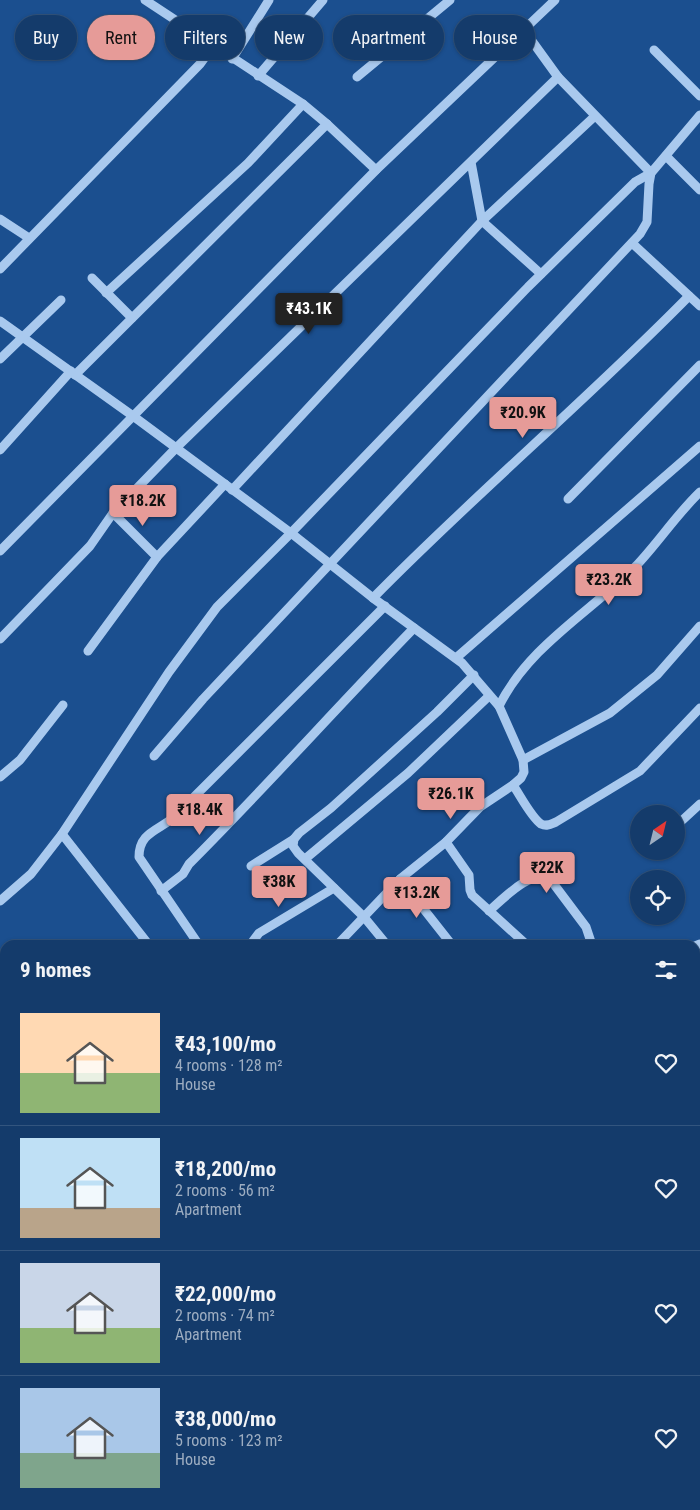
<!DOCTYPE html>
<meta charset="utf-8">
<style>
body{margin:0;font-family:"Roboto Condensed",sans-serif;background:#1d4271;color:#f1f3f6;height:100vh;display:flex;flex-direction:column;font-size:19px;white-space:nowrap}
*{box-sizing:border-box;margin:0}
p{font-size:16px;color:#9dadc1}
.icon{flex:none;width:28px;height:28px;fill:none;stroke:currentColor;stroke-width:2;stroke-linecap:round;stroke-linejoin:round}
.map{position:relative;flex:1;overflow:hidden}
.sheet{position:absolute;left:0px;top:940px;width:700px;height:570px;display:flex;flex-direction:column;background:#143b6b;border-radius:15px 15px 0 0;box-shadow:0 1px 4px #0004,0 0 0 1px #33557e}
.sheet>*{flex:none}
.top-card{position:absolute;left:15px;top:15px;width:670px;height:45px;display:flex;gap:10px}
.needle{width:32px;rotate:35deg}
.fabs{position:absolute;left:630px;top:805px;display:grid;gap:10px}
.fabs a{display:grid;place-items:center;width:55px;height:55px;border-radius:50%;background:#143b6b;box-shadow:0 1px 4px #0004,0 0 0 1px #33557e;font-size:25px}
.price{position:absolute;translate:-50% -42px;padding:0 11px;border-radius:5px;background:#e69b98;color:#111;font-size:16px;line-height:32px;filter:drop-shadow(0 1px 2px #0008)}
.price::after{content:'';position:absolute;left:50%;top:30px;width:15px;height:11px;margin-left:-8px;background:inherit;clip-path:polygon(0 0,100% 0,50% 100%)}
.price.on{background:#222;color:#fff}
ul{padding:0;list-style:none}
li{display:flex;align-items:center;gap:15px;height:125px;padding:0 20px}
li+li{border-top:1px solid #33557e}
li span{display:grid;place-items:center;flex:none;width:140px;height:100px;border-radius:0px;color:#555}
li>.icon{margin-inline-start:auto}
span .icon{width:60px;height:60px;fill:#fffc;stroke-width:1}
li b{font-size:21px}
h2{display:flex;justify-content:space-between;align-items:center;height:60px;padding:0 20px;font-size:21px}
.pill{padding:0 18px;border-radius:22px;background:#143b6b;box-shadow:0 1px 4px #0004,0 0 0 1px #33557e;font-size:18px;line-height:45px}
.pill.on{background:#e69b98;color:#111}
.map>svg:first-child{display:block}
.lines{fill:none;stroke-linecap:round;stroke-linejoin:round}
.river{stroke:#3c6290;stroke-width:21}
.minor{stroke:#a9c9ee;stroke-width:9}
</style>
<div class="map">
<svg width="700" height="1510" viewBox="0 0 700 1510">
<rect width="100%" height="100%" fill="#1b4f8f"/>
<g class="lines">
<!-- river -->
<g class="river">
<polyline points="0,1330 5,1335"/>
<polyline points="633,1505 634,1510"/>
</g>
<!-- minor -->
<g class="minor">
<polyline points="145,0 303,104 327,124 376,170"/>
<polyline points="654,50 700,96"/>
<polyline points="232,59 269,0"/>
<polyline points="258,76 323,0"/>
<polyline points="357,77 450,0"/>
<polyline points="666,156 700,190"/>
<polyline points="471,162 482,221 541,274"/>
<polyline points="0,219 29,238"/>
<polyline points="632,243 700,306"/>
<polyline points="0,269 200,64 213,46"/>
<polyline points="92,278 132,318"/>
<polyline points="106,293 248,163 303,104"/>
<path d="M0,321L133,416L291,533L373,598L462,663L499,706L523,760L524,772L521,778L513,785C520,795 531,817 541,824C547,827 551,824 556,822L640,771L700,708"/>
<polyline points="0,359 61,300"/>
<polyline points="75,375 327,124"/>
<polyline points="0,450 71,371"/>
<polyline points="232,490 482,221 595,116"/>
<polyline points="568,499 700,365"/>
<polyline points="113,513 157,557"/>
<polyline points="0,551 376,170 555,0"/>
<path d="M373,598C475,494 587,400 689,296"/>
<polyline points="0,639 90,546 113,513 176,448 558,77 524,30"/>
<polyline points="88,651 157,557 225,484"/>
<polyline points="456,658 700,446"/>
<path d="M499,706C529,646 589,613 635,567C658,543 676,515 700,492"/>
<polyline points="154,756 203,699 640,234 647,222 649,184 651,173 700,115"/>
<polyline points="523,760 610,713 657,675 700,626"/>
<polyline points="0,777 20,760 63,705"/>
<polyline points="676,826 700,804"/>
<polyline points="62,834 149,945"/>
<polyline points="446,842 469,875 470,890 472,895 527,945"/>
<polyline points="305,859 408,773 489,696"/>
<polyline points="251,866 294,839"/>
<polyline points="400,879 452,945"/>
<path d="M161,891L183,874L189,864C266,787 338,706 414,628"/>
<polyline points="0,901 31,874 62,834 169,672 217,607 291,533 528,287 635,182 651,173 558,77"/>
<path d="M489,911C503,899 532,868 550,879L586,927L592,945"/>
<path d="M199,945L139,857C139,833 157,831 173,818L385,606"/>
<polyline points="253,945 253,941 259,933 334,888"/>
<polyline points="337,945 400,879 446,842 480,807 513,785"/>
<polyline points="387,945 364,917 298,853 293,846 294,839 299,833 331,808 437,712 474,675"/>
<polyline points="695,946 700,944"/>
<polyline points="0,1042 5,1043"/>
<polyline points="695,1080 700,1078"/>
<polyline points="0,1128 5,1140"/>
<polyline points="0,1299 5,1304"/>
<polyline points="0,1327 5,1322"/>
<polyline points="0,1368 4,1373 5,1380"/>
<polyline points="695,1394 700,1410 695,1415"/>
<polyline points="0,1399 5,1389"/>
<polyline points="695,1451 700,1462"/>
<polyline points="658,1505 659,1510"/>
</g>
</g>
</svg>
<div class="fabs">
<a><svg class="needle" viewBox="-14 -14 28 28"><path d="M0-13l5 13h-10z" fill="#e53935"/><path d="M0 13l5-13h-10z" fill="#9dadc1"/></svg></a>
<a><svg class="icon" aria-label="locate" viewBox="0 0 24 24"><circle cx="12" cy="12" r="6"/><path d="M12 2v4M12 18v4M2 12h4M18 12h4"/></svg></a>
</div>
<b class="price on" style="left:309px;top:335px">₹43.1K</b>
<b class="price" style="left:523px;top:439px">₹20.9K</b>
<b class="price" style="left:143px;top:527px">₹18.2K</b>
<b class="price" style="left:609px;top:606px">₹23.2K</b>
<b class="price" style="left:451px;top:820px">₹26.1K</b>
<b class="price" style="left:200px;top:836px">₹18.4K</b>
<b class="price" style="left:547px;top:894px">₹22K</b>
<b class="price" style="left:279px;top:908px">₹38K</b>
<b class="price" style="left:417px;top:919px">₹13.2K</b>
<div class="top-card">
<a class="pill">Buy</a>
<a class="pill on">Rent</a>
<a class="pill">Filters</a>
<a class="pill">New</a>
<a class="pill">Apartment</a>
<a class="pill">House</a>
</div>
<section class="sheet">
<h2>9 homes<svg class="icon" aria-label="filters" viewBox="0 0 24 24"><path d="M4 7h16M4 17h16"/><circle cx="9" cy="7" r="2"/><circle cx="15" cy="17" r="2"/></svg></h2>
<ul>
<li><span style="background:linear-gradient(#ffd9b3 60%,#8fb573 0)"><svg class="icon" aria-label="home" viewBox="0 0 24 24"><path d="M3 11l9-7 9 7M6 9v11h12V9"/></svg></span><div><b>₹43,100/mo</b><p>4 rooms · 128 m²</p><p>House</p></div><svg class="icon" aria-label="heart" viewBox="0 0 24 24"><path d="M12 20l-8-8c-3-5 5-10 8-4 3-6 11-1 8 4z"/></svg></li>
<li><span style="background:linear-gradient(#bfe0f5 70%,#b9a48a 0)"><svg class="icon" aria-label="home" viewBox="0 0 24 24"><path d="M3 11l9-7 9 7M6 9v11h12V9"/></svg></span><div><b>₹18,200/mo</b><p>2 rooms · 56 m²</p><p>Apartment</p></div><svg class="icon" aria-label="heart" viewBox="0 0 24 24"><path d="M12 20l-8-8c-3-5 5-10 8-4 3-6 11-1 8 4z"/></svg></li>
<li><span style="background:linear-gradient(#c9d6e8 65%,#8fb573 0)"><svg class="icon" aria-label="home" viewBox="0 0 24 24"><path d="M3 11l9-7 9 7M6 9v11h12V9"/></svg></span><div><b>₹22,000/mo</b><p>2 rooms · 74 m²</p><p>Apartment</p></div><svg class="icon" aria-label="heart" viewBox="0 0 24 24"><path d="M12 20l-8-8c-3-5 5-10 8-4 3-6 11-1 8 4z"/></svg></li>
<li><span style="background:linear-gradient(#a9c7e8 65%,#7fa58c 0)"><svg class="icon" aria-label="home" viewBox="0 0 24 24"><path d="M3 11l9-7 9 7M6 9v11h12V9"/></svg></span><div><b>₹38,000/mo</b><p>5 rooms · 123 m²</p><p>House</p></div><svg class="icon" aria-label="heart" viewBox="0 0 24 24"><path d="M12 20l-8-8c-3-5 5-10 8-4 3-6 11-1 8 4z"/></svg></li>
</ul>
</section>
</div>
